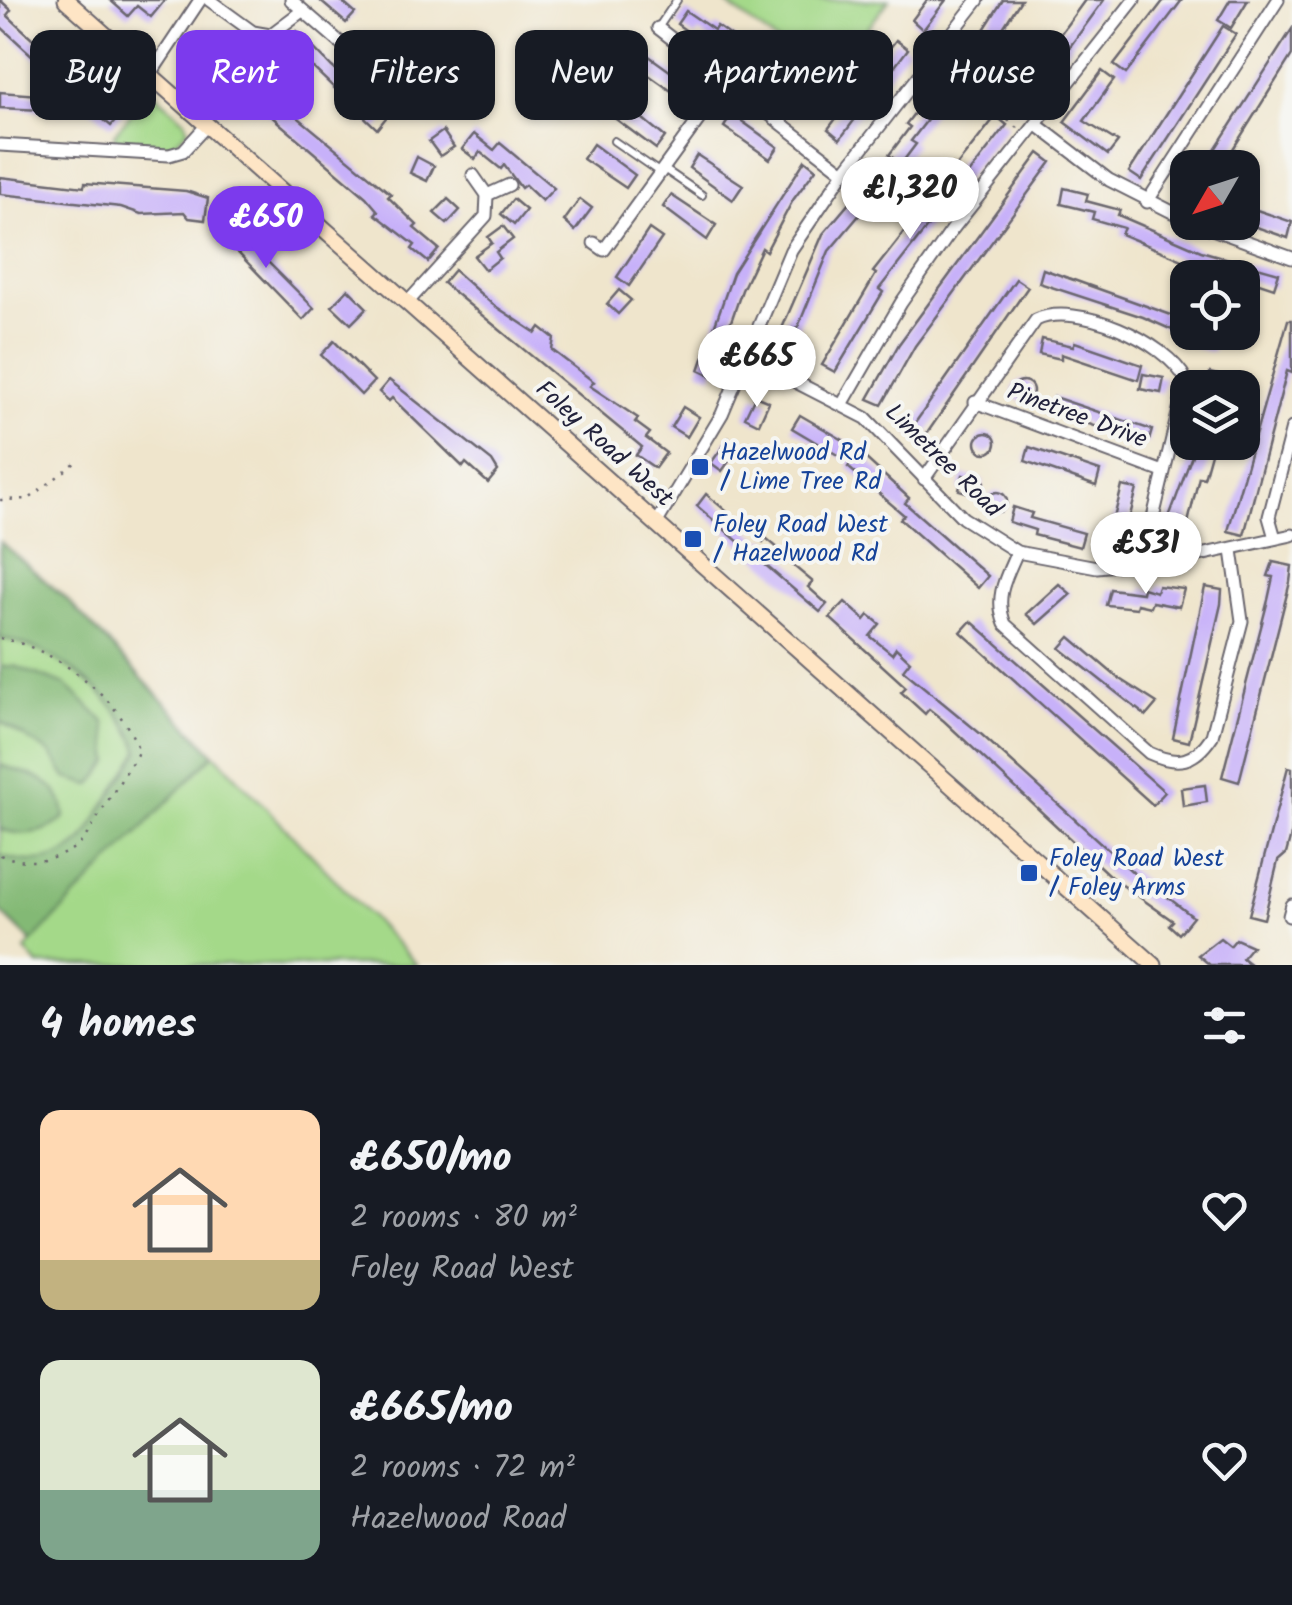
<!DOCTYPE html>
<meta charset="utf-8">
<style>
body{margin:0;font-family:Kalam,sans-serif;background:#20242c;color:#f1f3f6;height:100vh;display:flex;flex-direction:column;font-size:38px;white-space:nowrap}
*{box-sizing:border-box;margin:0}
p{font-size:32px;color:#9ea1a6}
.icon{flex:none;width:55px;height:55px;fill:none;stroke:currentColor;stroke-width:2;stroke-linecap:round;stroke-linejoin:round}
.map{position:relative;height:965px;overflow:hidden}
.drawer{display:flex;flex-direction:column;background:#171b24;flex:1}
.drawer>*{flex:none}
.guide{position:absolute;left:30px;top:30px;width:1232px;height:90px;display:flex;gap:20px}
.needle{width:65px;rotate:231deg}
.tools{position:absolute;left:1170px;top:150px;display:grid;gap:20px}
.tools a{display:grid;place-items:center;width:90px;height:90px;border-radius:20px;background:#171b24;box-shadow:0 2px 8px #0004;font-size:50px}
.price{position:absolute;translate:-50% -85px;padding:0 22px;border-radius:35px;background:#fff;color:#222;font-size:32px;line-height:65px;filter:drop-shadow(0 2px 5px #0008)}
.price::after{content:'';position:absolute;left:50%;top:60px;width:30px;height:22px;margin-left:-15px;background:inherit;clip-path:polygon(0 0,100% 0,50% 100%)}
.price.on{background:#7c3aed;color:#fff}
ul{padding:0;list-style:none}
li{display:flex;align-items:center;gap:30px;height:250px;padding:0 40px}
li span{display:grid;place-items:center;flex:none;width:280px;height:200px;border-radius:20px;color:#555}
li>.icon{margin-inline-start:auto}
span .icon{width:120px;height:120px;fill:#fffc;stroke-width:1}
li b{font-size:42px}
h2{display:flex;justify-content:space-between;align-items:center;height:120px;padding:0 40px;font-size:42px}
.pill{padding:0 35px;border-radius:20px;background:#171b24;box-shadow:0 2px 8px #0004;font-size:35px;line-height:90px}
.pill.on{background:#7c3aed;color:#fff}
.map>svg:first-child{display:block}
.green{fill:#a4d989;stroke:#637e62;stroke-width:2.5}
.forest{fill:#83b975;stroke:#526e58;stroke-width:2.5}
.building{fill:#c7b1f9}
.lines{fill:none;stroke-linecap:round;stroke-linejoin:round}
.service-casing{stroke:#6a666e;stroke-width:10}
.minor-casing{stroke:#6a666e;stroke-width:15}
.secondary-casing{stroke:#6a666e;stroke-width:19}
.path{stroke:#6a666e;stroke-width:2.5;stroke-dasharray:2.5 8;stroke-linecap:butt}
.service{stroke:#fff;stroke-width:6}
.minor{stroke:#fff;stroke-width:11}
.secondary{stroke:#fee5c5;stroke-width:15}
.transit-dot{fill:#1a4fb4;stroke:#f6f6f2;stroke-width:4}
.labels{text-anchor:middle;dominant-baseline:central;stroke-width:8;stroke-linejoin:round;paint-order:stroke}
.street-label{font-size:25px;fill:#22223b;stroke:#f6f6f2}
.transit-label{font-size:25px;fill:#164399;stroke:#f6f6f2;text-anchor:start}
</style>
<div class="map">
<svg width="1292" height="965" viewBox="0 0 1292 965">
<rect width="100%" height="100%" fill="#f6f6f2"/>
<filter id="ink" filterUnits="userSpaceOnUse"><feTurbulence type="fractalNoise" baseFrequency=".01" numOctaves="2"/><feDisplacementMap in="SourceGraphic" scale="20" xChannelSelector="R" yChannelSelector="G"/><feConvolveMatrix kernelMatrix="1 2 1 2 8 2 1 2 1" color-interpolation-filters="sRGB"/></filter>
<filter id="wash" filterUnits="userSpaceOnUse"><feTurbulence type="fractalNoise" baseFrequency=".0048" numOctaves="4" result="noise"/><feDisplacementMap in="SourceGraphic" scale="40" xChannelSelector="R" yChannelSelector="G"/><feGaussianBlur stdDeviation="2.25" result="paint"/><feColorMatrix in="noise" values="0 0 0 0 0 0 0 0 0 0 0 0 0 0 0 0 0 1.4 0 .05"/><feComposite in="paint" operator="in"/></filter>
<g filter="url(#wash)">
<rect width="100%" height="100%" fill="#efe5cc"/>
<!-- green -->
<g class="green">
<polygon points="722,0 889,0 828,81"/>
<polygon points="151,91 185,120 188,130 171,146 117,143 114,134"/>
<polygon points="0,542 63,596 417,965 38,965 25,950 32,942 0,911"/>
</g>
<!-- forest -->
<g class="forest">
<path d="M0,542L63,596L214,754L32,942L0,911V855C30,866 59,862 83,840L139,751C120,697 55,648 0,638Z"/>
<polygon points="14,666 66,685 105,722 110,762 91,785 66,778 51,754 0,721 0,667"/>
<path d="M0,765C30,775 62,779 65,817C48,834 22,837 0,829Z"/>
</g>
<g id="blocks">
<!-- building -->
<g class="building">
<polygon points="0,0 11,10 7,15 58,62 49,71 0,26"/>
<polygon points="110,0 165,0 151,17 137,6 128,16"/>
<polygon points="319,0 340,0 355,13 346,23"/>
<polygon points="927,0 946,0 923,30 912,20"/>
<polygon points="1003,0 1021,0 977,68 965,59"/>
<polygon points="1085,0 1104,0 1022,112 1010,103"/>
<polygon points="1164,0 1182,0 1126,74 1114,65"/>
<polygon points="1230,0 1248,0 1231,28 1218,20"/>
<polygon points="686,11 714,30 717,26 788,77 785,80 812,99 804,111 699,32 695,37 677,24"/>
<polygon points="1223,26 1236,34 1141,180 1129,172"/>
<polygon points="1292,29 1292,55 1226,160 1221,168 1203,168"/>
<polygon points="297,31 332,67 389,114 377,129 286,42"/>
<polygon points="197,34 391,194 388,197 417,225 414,228 439,249 428,262 412,249 415,245 375,214 378,211 366,197 189,46"/>
<polygon points="372,36 384,46 376,56 363,45"/>
<polygon points="896,40 908,49 840,139 828,129"/>
<polygon points="642,51 692,87 684,100 633,64"/>
<polygon points="1102,71 1114,80 1084,121 1118,142 1108,155 1064,122"/>
<polygon points="417,72 429,83 421,92 409,81"/>
<polygon points="942,77 954,85 911,141 916,144 901,164 889,155 910,127 906,124"/>
<polygon points="90,82 108,98 115,102 118,98 128,106 111,126 86,105 64,111 0,108 0,92 65,97 78,84"/>
<polygon points="620,100 665,137 656,149 609,114"/>
<polygon points="732,114 778,147 770,159 724,127"/>
<polygon points="996,116 1007,125 879,289 883,292 835,372 822,365 876,274 873,272"/>
<polygon points="443,131 454,147 440,156 429,141"/>
<polygon points="474,134 494,150 500,143 554,188 542,201 525,185 521,188 504,165 501,169 480,152 475,159 462,149"/>
<polygon points="593,144 635,175 626,188 583,159"/>
<polygon points="1039,153 1051,162 915,346 882,405 868,399 899,344"/>
<polygon points="697,155 743,185 733,200 689,168"/>
<polygon points="417,157 434,166 427,181 410,173"/>
<polygon points="805,160 816,169 793,200 766,251 762,248 742,290 712,376 699,370 733,273"/>
<polygon points="0,177 84,187 85,183 186,191 208,198 205,220 189,218 184,212 141,214 121,207 0,194"/>
<polygon points="1064,188 1088,194 1086,201 1120,210 1118,215 1201,251 1279,273 1274,288 1208,266 1206,270 1121,234 1124,228 1092,219 1094,212 1061,204"/>
<polygon points="861,189 873,199 829,251 787,354 773,349 823,234"/>
<polygon points="671,195 716,225 707,240 663,207"/>
<polygon points="448,199 460,210 447,224 434,213"/>
<polygon points="513,199 526,210 514,225 501,214"/>
<polygon points="580,199 592,208 575,231 564,221"/>
<polygon points="1242,205 1292,222 1288,238 1242,222"/>
<polygon points="225,219 314,308 303,320 217,231"/>
<polygon points="503,226 513,239 496,252 500,258 485,270 474,256 492,243 488,237"/>
<polygon points="649,229 662,238 629,286 617,277"/>
<polygon points="1043,269 1188,321 1188,337 1143,317 1039,283"/>
<polygon points="454,270 492,304 536,333 540,327 554,338 552,350 594,382 590,386 638,418 635,422 650,433 646,438 666,453 655,468 636,455 642,447 443,283"/>
<polygon points="1016,279 1028,287 921,442 908,433"/>
<polygon points="348,289 367,308 351,324 332,306"/>
<polygon points="619,290 631,300 618,314 607,304"/>
<polygon points="1288,320 1292,320 1292,373 1287,371 1244,535 1228,531"/>
<polygon points="1198,332 1217,336 1212,352 1194,347"/>
<polygon points="1042,339 1073,346 1075,342 1142,365 1138,380 1061,354 1061,359 1039,354"/>
<polygon points="334,341 374,381 361,395 321,355"/>
<polygon points="1210,373 1226,377 1224,388 1206,388"/>
<polygon points="1143,374 1164,378 1161,393 1140,389"/>
<polygon points="389,380 492,461 498,471 488,483 466,463 463,467 392,398 389,401 379,392"/>
<circle cx="1023" cy="391" r="10"/>
<polygon points="755,396 769,402 759,424 745,417"/>
<polygon points="1054,397 1152,430 1148,444 1050,411"/>
<polygon points="683,407 699,417 687,437 671,427"/>
<polygon points="800,415 850,444 909,498 905,503 988,576 978,588 900,519 904,515 848,467 851,463 792,428"/>
<circle cx="986" cy="443" r="10"/>
<polygon points="729,438 740,446 722,471 711,463"/>
<polygon points="1197,442 1214,442 1204,478 1199,477 1182,548 1166,551 1162,545 1165,528"/>
<polygon points="1029,447 1100,471 1096,486 1025,461"/>
<polygon points="963,475 984,481 980,496 959,490"/>
<polygon points="1122,486 1137,489 1121,550 1107,546"/>
<circle cx="997" cy="502" r="10"/>
<polygon points="706,494 763,542 766,538 780,550 778,553 813,582 808,587 827,604 820,612 697,506"/>
<polygon points="1013,507 1032,513 1030,518 1084,533 1080,547 1034,535 1035,530 1009,522"/>
<polygon points="1273,562 1292,566 1290,582 1239,782 1222,777 1268,600 1273,577 1268,576"/>
<polygon points="1059,584 1071,594 1037,624 1026,614"/>
<polygon points="1158,586 1184,589 1179,607 1152,602 1150,607 1137,604 1136,608 1106,605 1110,589 1142,593 1143,588 1156,592"/>
<polygon points="1205,587 1222,590 1221,604 1189,742 1173,738"/>
<polygon points="845,602 865,620 869,615 880,624 870,636 892,654 896,648 910,661 903,670 982,735 1148,886 1150,883 1193,917 1179,934 1169,925 1173,921 1111,877 944,721 929,709 925,714 901,692 906,687 830,618"/>
<polygon points="971,621 1165,792 1153,805 961,632"/>
<polygon points="1070,637 1118,678 1157,703 1146,716 1060,648"/>
<polygon points="1288,767 1292,768 1292,831 1286,854 1278,861 1264,919 1249,915"/>
<polygon points="1205,785 1207,802 1183,806 1181,788"/>
<polygon points="1220,938 1230,946 1236,939 1252,946 1242,958 1251,965 1210,965 1198,955"/>
</g>
</g>
</g>
<g filter="url(#ink)">
<use href="#blocks" fill-opacity="0" stroke="#6a666e" stroke-width="2.5"/>
<g class="lines">
<!-- service casing -->
<g class="service-casing">
<g id="service">
<polyline points="658,28 677,0"/>
<polyline points="614,141 659,172"/>
<polyline points="664,169 702,195"/>
</g>
</g>
<!-- minor casing -->
<g class="minor-casing">
<g id="minor">
<polyline points="209,0 253,32 270,35 302,11"/>
<polyline points="291,0 373,71 382,71 405,43"/>
<polyline points="658,28 844,172"/>
<polyline points="150,75 200,0"/>
<polyline points="1037,125 1109,180 1188,220"/>
<polyline points="0,145 169,155 183,151 206,126"/>
<polyline points="487,195 509,185"/>
<polyline points="1147,202 1278,0"/>
<polyline points="1193,222 1292,258"/>
<polyline points="594,243 604,250 726,82"/>
<polyline points="407,303 486,216 487,195 473,175"/>
<polyline points="749,358 866,418 963,518 1017,552 1097,567 1186,558 1292,535"/>
<polyline points="975,402 1163,472"/>
<polyline points="843,403 901,303 952,230 1134,0"/>
<path d="M924,479L1036,320C1076,301 1166,341 1186,380L1142,564"/>
<polyline points="656,524 722,414 791,250 844,172 978,0"/>
<polyline points="1275,538 1269,517 1292,428"/>
<path d="M1017,552C1006,577 994,597 1005,624L1149,753C1178,766 1194,763 1212,736L1242,621L1232,550"/>
<polyline points="1289,916 1292,905"/>
</g>
</g>
<!-- secondary casing -->
<g class="secondary-casing">
<polyline id="secondary" points="66,0 1154,965"/>
</g>
<!-- path -->
<g class="path">
<polyline points="941,69 1018,128"/>
<polyline points="0,500 29,499 80,459"/>
<path d="M0,638C55,648 120,697 139,751L83,841C59,862 30,866 0,855"/>
</g>
<!-- service -->
<use href="#service" class="service"/>
<!-- minor -->
<use href="#minor" class="minor"/>
<!-- secondary -->
<use href="#secondary" class="secondary"/>
</g>
</g>
<!-- markers -->
<g class="transit-dot">
<rect x="690" y="457" width="20" height="20" rx="5"/>
<rect x="683" y="529" width="20" height="20" rx="5"/>
<rect x="1019" y="863" width="20" height="20" rx="5"/>
</g>
<g class="labels">
<!-- street labels -->
<g class="street-label">
<text transform="translate(1077 416) rotate(20)">Pinetree Drive</text>
<text transform="translate(604 444) rotate(42)">Foley Road West</text>
<text transform="translate(943 461) rotate(44)">Limetree Road</text>
</g>
<!-- transit labels -->
<g class="transit-label">
<text x="720" y="453">Hazelwood Rd<tspan x="720" dy="29">/ Lime Tree Rd</tspan></text>
<text x="713" y="525">Foley Road West<tspan x="713" dy="29">/ Hazelwood Rd</tspan></text>
<text x="1049" y="859">Foley Road West<tspan x="1049" dy="29">/ Foley Arms</tspan></text>
</g>
</g>
</svg>
<div class="tools">
<a><svg class="needle" viewBox="-14 -14 28 28"><path d="M0-13l5 13h-10z" fill="#e53935"/><path d="M0 13l5-13h-10z" fill="#9ea1a6"/></svg></a>
<a><svg class="icon" aria-label="locate" viewBox="0 0 24 24"><circle cx="12" cy="12" r="6"/><path d="M12 2v4M12 18v4M2 12h4M18 12h4"/></svg></a>
<a><svg class="icon" aria-label="layers" viewBox="0 0 24 24"><path d="M12 4l9 5-9 5-9-5zM3 14l9 5 9-5"/></svg></a>
</div>
<b class="price" style="left:910px;top:242px">£1,320</b>
<b class="price on" style="left:266px;top:271px">£650</b>
<b class="price" style="left:757px;top:410px">£665</b>
<b class="price" style="left:1146px;top:597px">£531</b>
<div class="guide">
<a class="pill">Buy</a>
<a class="pill on">Rent</a>
<a class="pill">Filters</a>
<a class="pill">New</a>
<a class="pill">Apartment</a>
<a class="pill">House</a>
</div>
</div>
<section class="drawer">
<h2>4 homes<svg class="icon" aria-label="filters" viewBox="0 0 24 24"><path d="M4 7h16M4 17h16"/><circle cx="9" cy="7" r="2"/><circle cx="15" cy="17" r="2"/></svg></h2>
<ul>
<li><span style="background:linear-gradient(#ffd9b3 75%,#c2b280 0)"><svg class="icon" aria-label="home" viewBox="0 0 24 24"><path d="M3 11l9-7 9 7M6 9v11h12V9"/></svg></span><div><b>£650/mo</b><p>2 rooms · 80 m²</p><p>Foley Road West</p></div><svg class="icon" aria-label="heart" viewBox="0 0 24 24"><path d="M12 20l-8-8c-3-5 5-10 8-4 3-6 11-1 8 4z"/></svg></li>
<li><span style="background:linear-gradient(#dfe7d0 65%,#7fa58c 0)"><svg class="icon" aria-label="home" viewBox="0 0 24 24"><path d="M3 11l9-7 9 7M6 9v11h12V9"/></svg></span><div><b>£665/mo</b><p>2 rooms · 72 m²</p><p>Hazelwood Road</p></div><svg class="icon" aria-label="heart" viewBox="0 0 24 24"><path d="M12 20l-8-8c-3-5 5-10 8-4 3-6 11-1 8 4z"/></svg></li>
</ul>
</section>
